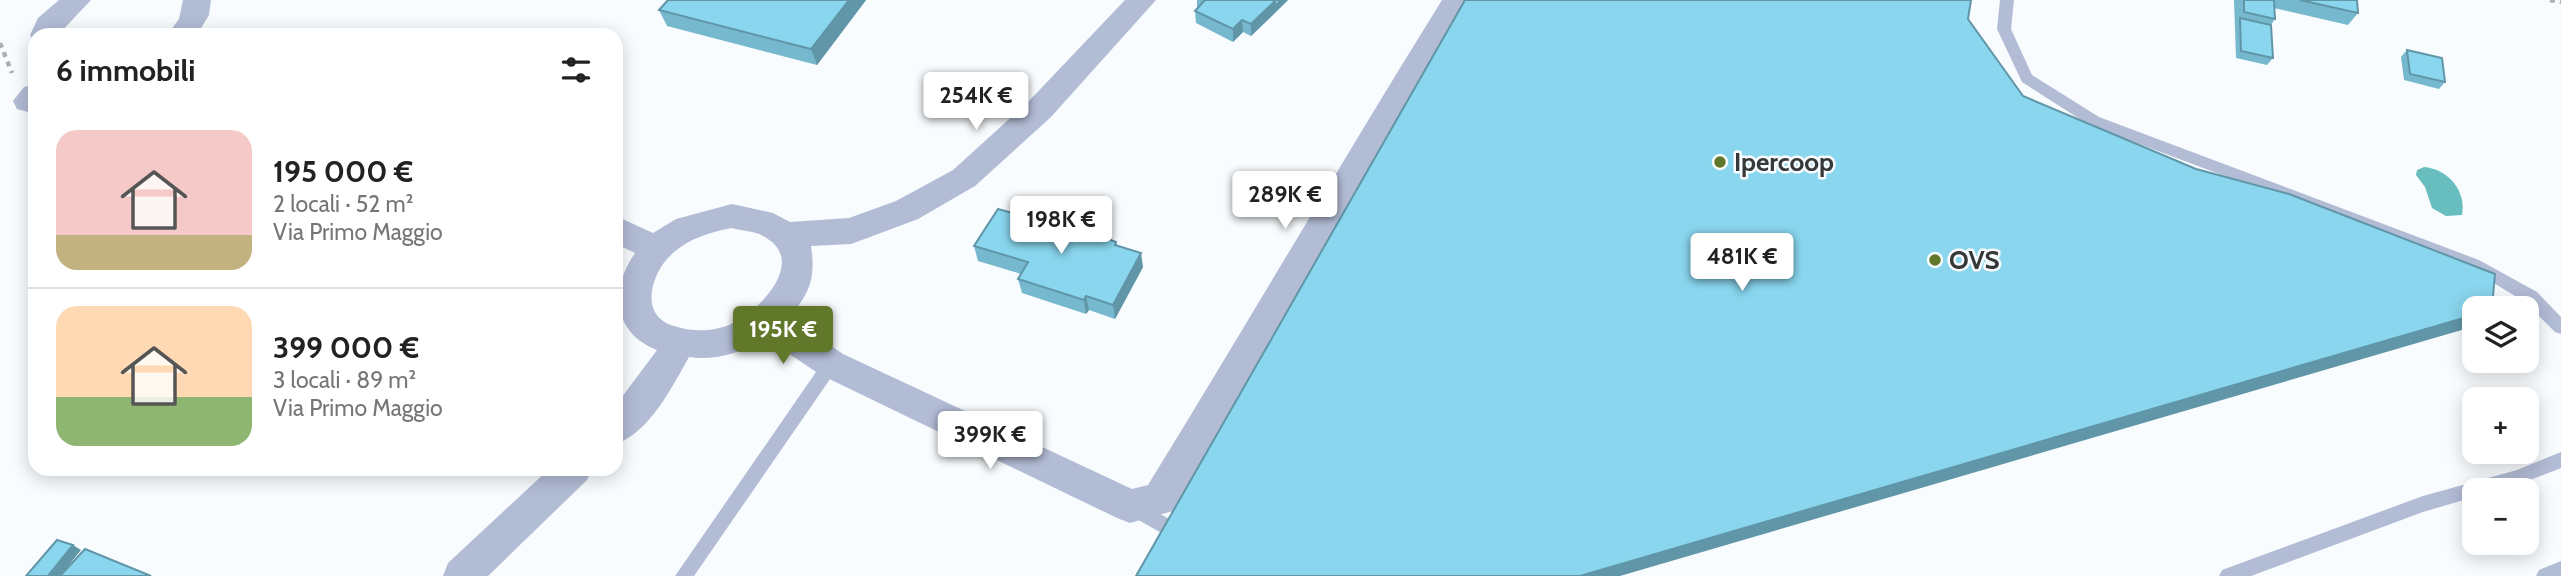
<!DOCTYPE html>
<html lang="it">
<meta charset="utf-8">
<style>
body{margin:0;font-family:Cabin,sans-serif;background:#f2f2f2;color:#222;height:100vh;display:flex;flex-direction:column;font-size:26px;white-space:nowrap}
*{box-sizing:border-box;margin:0}
p{font-size:23px;color:#767676}
.icon{flex:none;width:38px;height:38px;fill:none;stroke:currentColor;stroke-width:2;stroke-linecap:round;stroke-linejoin:round}
.map{position:relative;flex:1;overflow:hidden}
.drawer{position:absolute;left:28px;top:28px;width:595px;height:448px;display:flex;flex-direction:column;background:#fff;border-radius:21px;box-shadow:0 4px 18px #0003}
.drawer>*{flex:none}
.controls{position:absolute;left:2462px;top:296px;display:grid;gap:14px}
.controls a{display:grid;place-items:center;width:77px;height:77px;border-radius:14px;background:#fff;box-shadow:0 4px 18px #0003;font-size:35px}
.price{position:absolute;translate:-50% -60px;padding:0 16px;border-radius:7px;background:#fff;color:#222;font-size:23px;line-height:46px;filter:drop-shadow(0 2px 4px #0008)}
.price::after{content:'';position:absolute;left:50%;top:42px;width:21px;height:16px;margin-left:-10px;background:inherit;clip-path:polygon(0 0,100% 0,50% 100%)}
.price.on{background:#617729;color:#fff}
ul{padding:0;list-style:none}
li{display:flex;align-items:center;gap:21px;height:175px;padding:0 28px}
li+li{border-top:2px solid #e0e0e0}
li span{display:grid;place-items:center;flex:none;width:196px;height:140px;border-radius:21px;color:#555}
li>.icon{margin-inline-start:auto}
span .icon{width:84px;height:84px;fill:#fffc;stroke-width:1}
li b{font-size:30px}
h2{display:flex;justify-content:space-between;align-items:center;height:84px;padding:0 28px;font-size:30px}
.map>svg:first-child{display:block}
.water{fill:#68bebe}
.lines{fill:none;stroke-linecap:round;stroke-linejoin:round}
.path{stroke:#adafb1;stroke-width:4.5;stroke-dasharray:5 5;stroke-linecap:butt}
.service{fill:#b2bcd5;fill-rule:evenodd}
.minor{fill:#b2bcd5;fill-rule:evenodd}
.wall{fill:#76b8cd}
.shaded-wall{fill:#6096a7}
.building{fill:#89d6ee;stroke:#6096a7;stroke-width:2}
.poi-dot{fill:#617729;stroke:#f9fcfe;stroke-width:2.5}
.labels{text-anchor:middle;dominant-baseline:central;stroke-width:5;stroke-linejoin:round;paint-order:stroke}
.poi-label{font-size:26px;font-weight:bold;fill:#37383a;stroke:#f9fcfe;text-anchor:start}
</style>
<div class="map">
<svg width="2561" height="576" viewBox="0 0 2561 576">
<rect width="100%" height="100%" fill="#f9fcfe"/>
<!-- water -->
<path class="water" d="M2424,167C2448,169 2467,191 2462,215L2446,216L2432,208L2425,187L2416,175L2417,170Z"/>
<g class="lines">
<!-- path -->
<g class="path">
<polyline points="2550,0 2561,2"/>
<polyline points="0,43 12,73"/>
</g>
<!-- service -->
<g class="service">
<polygon points="2000,0 2014,0 2011,29 2032,75 2099,117 2479,260 2537,292 2561,317 2561,334 2555,332 2525,302 2469,268 2089,125 2022,82 1997,29"/>
<polygon points="831,357 837,359 839,364 837,369 694,576 675,576 825,359"/>
<path d="M2561,452V468C2530,480 2508,490 2474,490V497L2423,512L2251,576H2219L2222,570L2423,496L2517,470Z"/>
<polygon points="1132,499 1179,524 1182,530 1179,536 1173,538 1167,536 1126,513 1123,507 1126,501"/>
<polygon points="2561,561 2561,576 2536,576 2539,570"/>
</g>
<!-- minor -->
<g class="minor">
<polygon points="59,0 91,0 58,35 35,35 34,42 30,35 38,18"/>
<polygon points="183,0 211,0 209,15 197,35 167,35 179,19"/>
<path d="M1125,0H1156L1051,117L975,186L918,219L862,240L851,244L811,246C816,277 810,294 789,317L843,354L1132,489L1148,485C1247,324 1342,161 1442,0H1470C1369,169 1273,341 1173,511L1130,523L1117,518L819,374L766,338C743,352 716,361 689,357C672,387 650,432 616,444V405L657,350C612,332 610,289 635,253L616,244V216L653,233L676,219L732,204L773,213L790,222L849,218L896,201L953,170L1029,101ZM732,228C741,231 755,231 763,236C809,260 760,311 731,324C714,332 691,332 674,326C637,315 652,271 673,253C690,238 711,232 732,228Z"/>
<polygon points="35,84 35,110 28,112 17,109 13,101 24,87"/>
<polygon points="549,469 592,469 587,480 488,576 443,576 448,563"/>
</g>
</g>
<!-- wall -->
<g class="wall">
<polygon points="866,0 817,65 667,26 659,10"/>
<polygon points="1197,0 1288,0 1251,36 1243,32 1233,42 1196,23 1195,11 1197,8"/>
<polygon points="2234,0 2357,0 2358,13 2348,25 2274,8 2275,19 2271,25 2273,58 2267,65 2236,58"/>
<polygon points="2407,50 2445,82 2439,89 2404,80 2401,57"/>
<polygon points="1116,242 1117,245 1143,267 1115,319 1089,310 1086,314 1022,293 1018,279 1021,274 978,261 974,246"/>
</g>
<!-- shaded-wall -->
<g class="shaded-wall">
<polygon points="849,0 866,0 817,65 811,49"/>
<polygon points="1281,0 1288,0 1275,13 1275,6"/>
<polygon points="1275,1 1275,13 1251,36 1251,24"/>
<polygon points="1242,20 1243,32 1233,42 1233,29"/>
<polygon points="1141,253 1143,267 1115,319 1113,305"/>
<polygon points="1086,296 1089,310 1086,314 1084,300"/>
<polygon points="2474,315 2474,325 2472,327 1620,576 1580,576"/>
<polygon points="73,545 81,550 60,576 48,576"/>
</g>
<!-- building -->
<g class="building">
<polygon points="668,0 849,0 811,49 659,10"/>
<polygon points="1204,0 1273,0 1275,1 1251,24 1242,20 1233,29 1195,11 1205,0"/>
<polygon points="1273,0 1281,0 1275,6 1275,1"/>
<polygon points="1465,0 1971,0 1968,19 2023,96 2196,169 2289,194 2495,274 2492,308 2474,308 2474,315 1580,576 1136,576"/>
<polygon points="2244,0 2274,0 2275,19 2244,12"/>
<polygon points="2300,0 2357,0 2358,13"/>
<polygon points="2240,18 2271,25 2273,58 2241,51"/>
<polygon points="2407,50 2442,58 2445,82 2410,74"/>
<polygon points="998,209 1111,240 1116,242 1115,245 1141,253 1113,305 1086,296 1084,300 1018,279 1028,262 974,246"/>
<polygon points="57,540 73,545 48,576 26,576"/>
<polygon points="85,549 151,576 60,576"/>
</g>
<!-- markers -->
<g class="poi-dot">
<circle cx="1720" cy="162" r="7"/>
<circle cx="1935" cy="260" r="7"/>
</g>
<g class="labels">
<!-- poi labels -->
<g class="poi-label">
<text x="1734" y="162">Ipercoop</text>
<text x="1949" y="260">OVS</text>
</g>
</g>
</svg>
<div class="controls">
<a><svg class="icon" aria-label="layers" viewBox="0 0 24 24"><path d="M12 4l9 5-9 5-9-5zM3 14l9 5 9-5"/></svg></a>
<a>+</a>
<a>−</a>
</div>
<b class="price" style="left:976px;top:132px">254K €</b>
<b class="price" style="left:1285px;top:231px">289K €</b>
<b class="price" style="left:1061px;top:256px">198K €</b>
<b class="price" style="left:1742px;top:293px">481K €</b>
<b class="price on" style="left:783px;top:366px">195K €</b>
<b class="price" style="left:990px;top:471px">399K €</b>
<section class="drawer">
<h2>6 immobili<svg class="icon" aria-label="filters" viewBox="0 0 24 24"><path d="M4 7h16M4 17h16"/><circle cx="9" cy="7" r="2"/><circle cx="15" cy="17" r="2"/></svg></h2>
<ul>
<li><span style="background:linear-gradient(#f6c9c9 75%,#c2b280 0)"><svg class="icon" aria-label="home" viewBox="0 0 24 24"><path d="M3 11l9-7 9 7M6 9v11h12V9"/></svg></span><div><b>195 000 €</b><p>2 locali · 52 m²</p><p>Via Primo Maggio</p></div></li>
<li><span style="background:linear-gradient(#ffd9b3 65%,#8fb573 0)"><svg class="icon" aria-label="home" viewBox="0 0 24 24"><path d="M3 11l9-7 9 7M6 9v11h12V9"/></svg></span><div><b>399 000 €</b><p>3 locali · 89 m²</p><p>Via Primo Maggio</p></div></li>
</ul>
</section>
</div>
